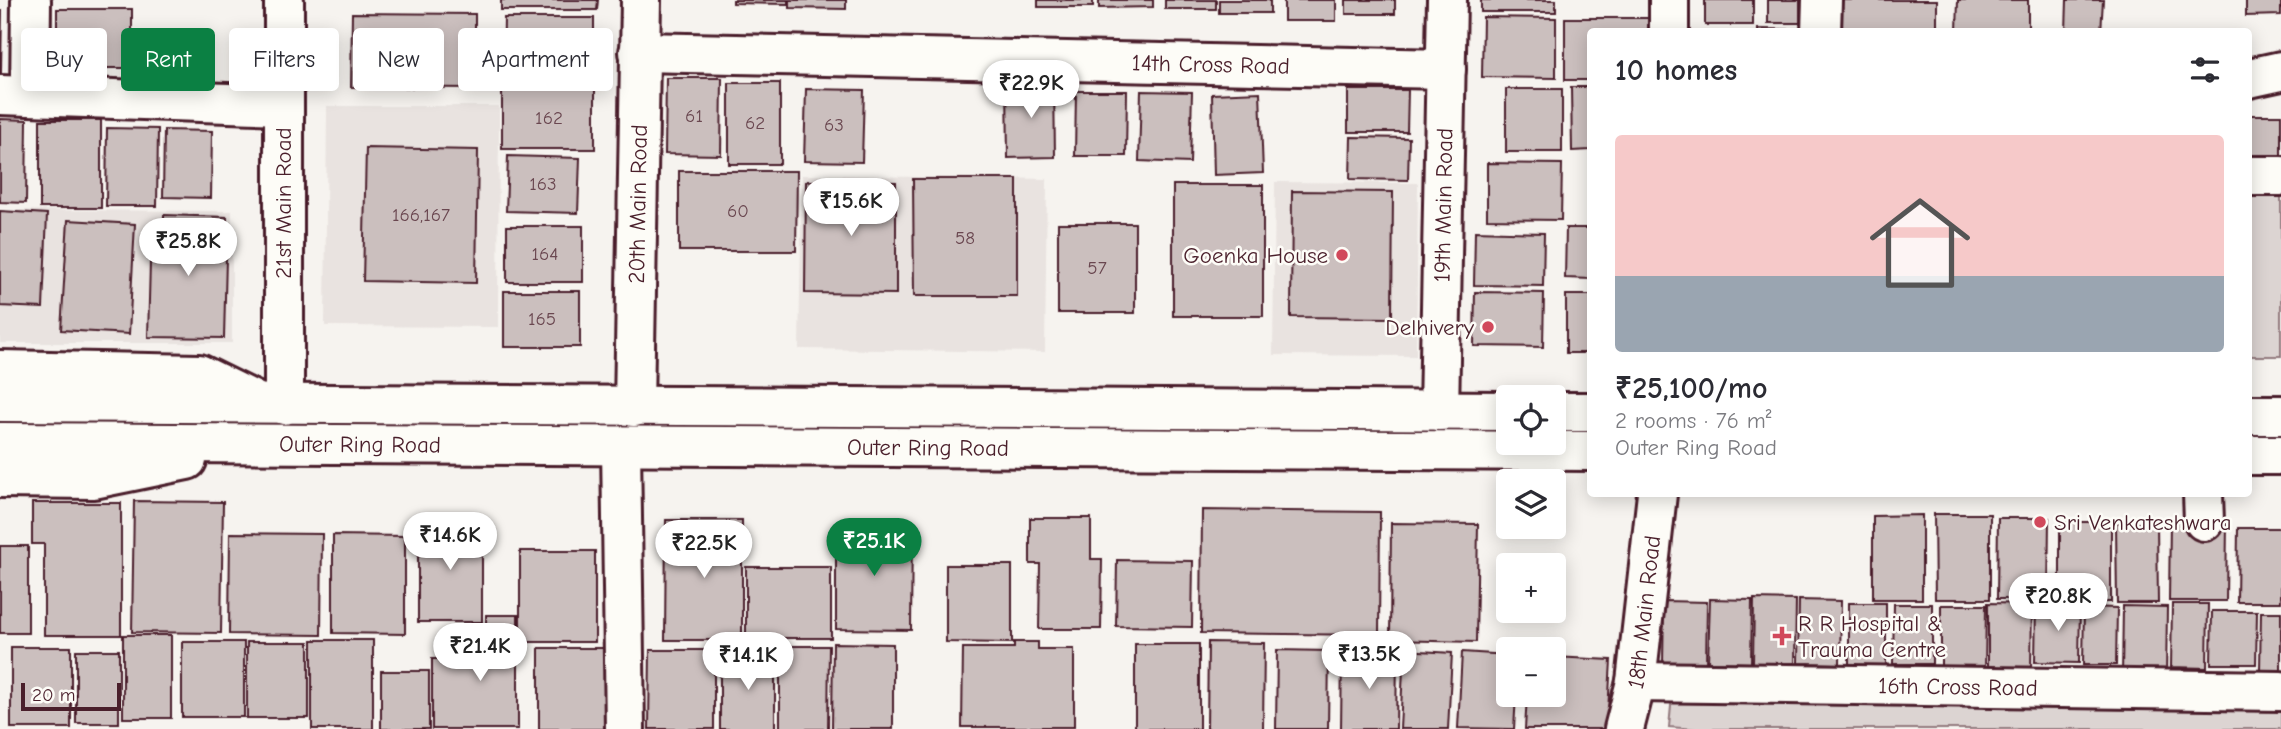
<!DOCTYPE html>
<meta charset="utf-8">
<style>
body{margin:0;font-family:"Comic Neue",sans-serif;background:#f2f2f3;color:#2b2b33;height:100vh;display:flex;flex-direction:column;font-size:26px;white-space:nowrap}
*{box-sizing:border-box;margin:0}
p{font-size:23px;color:#7c7c81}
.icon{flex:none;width:38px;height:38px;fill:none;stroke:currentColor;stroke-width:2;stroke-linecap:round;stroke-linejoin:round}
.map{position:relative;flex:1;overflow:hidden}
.side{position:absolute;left:1587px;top:28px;width:665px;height:469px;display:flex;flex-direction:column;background:#fff;border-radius:7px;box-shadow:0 4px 18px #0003}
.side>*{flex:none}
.guide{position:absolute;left:21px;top:28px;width:665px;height:63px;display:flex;gap:14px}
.buttons{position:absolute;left:1496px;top:385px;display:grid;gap:14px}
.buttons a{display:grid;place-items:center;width:70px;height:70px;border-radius:7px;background:#fff;box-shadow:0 4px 18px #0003;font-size:35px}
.scale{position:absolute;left:21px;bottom:18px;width:100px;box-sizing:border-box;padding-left:7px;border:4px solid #4a1f2b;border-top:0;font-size:19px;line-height:24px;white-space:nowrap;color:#4a1f2b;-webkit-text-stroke:5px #fdfcf7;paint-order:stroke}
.price{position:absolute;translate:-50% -60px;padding:0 16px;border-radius:24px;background:#fff;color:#222;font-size:23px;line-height:46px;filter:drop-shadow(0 2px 4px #0008)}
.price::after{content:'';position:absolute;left:50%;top:42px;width:21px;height:16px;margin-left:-10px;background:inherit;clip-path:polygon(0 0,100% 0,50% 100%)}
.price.selected{background:#0b8043;color:#fff}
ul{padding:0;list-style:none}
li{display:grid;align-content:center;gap:14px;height:371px;padding:0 28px}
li+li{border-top:2px solid #e1e1e2}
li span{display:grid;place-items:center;height:217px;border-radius:7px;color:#555}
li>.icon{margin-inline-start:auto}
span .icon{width:126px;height:126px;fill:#fffc;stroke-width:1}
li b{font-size:30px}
h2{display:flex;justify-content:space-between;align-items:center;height:84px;padding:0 28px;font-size:30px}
.tag{padding:0 24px;border-radius:7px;background:#fff;box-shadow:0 4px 18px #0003;font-size:24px;line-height:63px}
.tag.selected{background:#0b8043;color:#fff}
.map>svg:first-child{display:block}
.built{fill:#e9e3e0}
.green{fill:#dcd4d2;stroke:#937a7e;stroke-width:2}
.building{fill:#cbbfbe;stroke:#4a1f2b;stroke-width:2}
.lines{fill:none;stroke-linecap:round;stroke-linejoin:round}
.minor-casing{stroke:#4a1f2b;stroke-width:44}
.highway-casing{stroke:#4a1f2b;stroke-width:44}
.minor{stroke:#fdfcf7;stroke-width:38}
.highway{stroke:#fdfcf7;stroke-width:38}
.poi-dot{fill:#d1495b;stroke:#fdfcf7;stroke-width:2.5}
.labels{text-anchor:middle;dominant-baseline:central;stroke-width:5;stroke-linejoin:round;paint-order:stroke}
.number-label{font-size:19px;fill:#6a4750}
.street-label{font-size:23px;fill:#4a1f2b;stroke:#fdfcf7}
.poi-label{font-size:23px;fill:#4a1f2b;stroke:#fdfcf7;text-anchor:end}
</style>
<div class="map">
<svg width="2281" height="729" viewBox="0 0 2281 729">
<rect width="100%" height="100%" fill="#f6f3ef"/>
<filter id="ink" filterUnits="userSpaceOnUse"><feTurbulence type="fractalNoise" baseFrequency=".0143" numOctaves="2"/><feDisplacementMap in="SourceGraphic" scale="14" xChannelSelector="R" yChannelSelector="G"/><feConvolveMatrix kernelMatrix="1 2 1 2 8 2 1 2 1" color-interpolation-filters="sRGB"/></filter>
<g filter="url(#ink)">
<!-- built -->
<g class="built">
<polygon points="327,106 499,106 498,327 325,326"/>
<polygon points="802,175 1047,179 1045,352 799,349"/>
<polygon points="1275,182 1418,183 1416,356 1273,355"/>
<polygon points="0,210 232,211 232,343 0,343"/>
</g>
<!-- green -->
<g class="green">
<rect x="2249" y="191" width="32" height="165"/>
<polygon points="1672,695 2281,706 2281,729 1696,729 1669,727"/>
</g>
<!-- building -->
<g class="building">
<polygon points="501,0 598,0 597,10 501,10"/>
<polygon points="733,0 788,0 788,4 733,3"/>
<polygon points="790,0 846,0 846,9 790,8"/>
<rect x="1038" y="0" width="55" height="7"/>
<polygon points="1099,0 1153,0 1153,7 1099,8"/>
<rect x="1165" y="0" width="51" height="9"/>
<rect x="1219" y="0" width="51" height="13"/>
<rect x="1284" y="0" width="52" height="21"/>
<rect x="1346" y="0" width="49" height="14"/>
<rect x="1481" y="0" width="75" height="12"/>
<rect x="1705" y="0" width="48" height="25"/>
<rect x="1768" y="0" width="32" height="23"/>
<rect x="1836" y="0" width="101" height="32"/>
<polygon points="1958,0 2028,0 2028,32 1957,32"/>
<polygon points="2067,0 2103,0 2101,32 2066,32"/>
<polygon points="2246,0 2281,0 2281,15 2246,16"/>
<rect x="57" y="9" width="75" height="59"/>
<polygon points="0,11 2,11 1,74 0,74"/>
<polygon points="352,13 475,14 475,88 351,87"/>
<polygon points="1483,17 1556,18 1556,78 1482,77"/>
<polygon points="504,18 594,18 594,73 503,73"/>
<polygon points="1565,18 1648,18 1648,32 1591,32 1591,80 1565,80"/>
<polygon points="1758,29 1808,30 1808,32 1758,32"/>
<polygon points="666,78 722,78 721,155 665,154"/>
<polygon points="1054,81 1055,157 1008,158 1007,82"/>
<rect x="729" y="83" width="51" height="81"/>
<rect x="502" y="87" width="93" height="62"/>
<polygon points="1571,87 1591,87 1591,150 1572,151"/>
<polygon points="806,89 864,90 862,162 804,161"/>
<rect x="1506" y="89" width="56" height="63"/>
<polygon points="1348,90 1408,90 1407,132 1348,132"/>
<polygon points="1076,91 1127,91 1126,156 1075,156"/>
<polygon points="1141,91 1192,92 1190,163 1139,161"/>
<polygon points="1260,92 1263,173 1214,175 1212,94"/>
<polygon points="2249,115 2281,115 2281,169 2249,170"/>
<polygon points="0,119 27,120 26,203 0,202"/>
<rect x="40" y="120" width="61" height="88"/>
<polygon points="107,128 158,129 157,206 106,206"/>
<polygon points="164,130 212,131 211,198 163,197"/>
<polygon points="1351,137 1409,138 1408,180 1350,179"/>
<polygon points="366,148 478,150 476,283 363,281"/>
<polygon points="508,156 580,158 578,213 506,211"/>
<polygon points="1487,163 1562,164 1561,220 1487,219"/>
<polygon points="679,171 797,171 796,251 679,251"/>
<polygon points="913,179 1017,179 1017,296 914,296"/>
<polygon points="806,181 896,182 896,294 805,293"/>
<rect x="1173" y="185" width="90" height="131"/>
<polygon points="1292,191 1393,192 1392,318 1291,317"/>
<polygon points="0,211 47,214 43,308 0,306"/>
<polygon points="164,215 227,217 224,338 148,337 151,225 164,226"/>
<polygon points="68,220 135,224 129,334 61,330"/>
<rect x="1058" y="223" width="77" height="90"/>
<rect x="507" y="226" width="76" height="56"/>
<polygon points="1566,228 1591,228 1591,279 1565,278"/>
<polygon points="1475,231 1544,233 1543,286 1474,285"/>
<rect x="504" y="291" width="76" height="56"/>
<polygon points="1475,292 1544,293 1543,347 1474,346"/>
<rect x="1566" y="295" width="25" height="58"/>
<polygon points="134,501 223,502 221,633 132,632"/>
<polygon points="32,503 121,503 121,635 44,635 44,544 32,544"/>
<polygon points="1202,510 1380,512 1379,635 1201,633"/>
<polygon points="1934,514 1990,514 1990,599 1935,599"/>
<polygon points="1922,515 1922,599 1873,599 1873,516"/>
<polygon points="1030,518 1091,518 1091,559 1102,559 1101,629 1039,629 1040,564 1030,564"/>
<polygon points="1998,518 2049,518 2048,599 1997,599"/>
<polygon points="666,520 742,520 742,640 665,640"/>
<polygon points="2170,520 2227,521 2226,601 2169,601"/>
<rect x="418" y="521" width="64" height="101"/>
<rect x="2060" y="522" width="51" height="80"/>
<polygon points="1391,523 1478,524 1476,642 1390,640"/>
<polygon points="2116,523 2157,523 2158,603 2117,603"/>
<polygon points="836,527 912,528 911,630 836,629"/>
<polygon points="2238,528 2281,528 2281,602 2237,602"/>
<polygon points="230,533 322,534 321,635 229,634"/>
<polygon points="333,535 405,536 405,634 333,633"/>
<rect x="0" y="546" width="28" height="87"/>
<rect x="520" y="551" width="75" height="91"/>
<polygon points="1117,560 1193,561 1192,627 1116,626"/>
<polygon points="946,565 1012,565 1012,643 946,642"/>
<rect x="746" y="567" width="85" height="71"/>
<polygon points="1710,599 1752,600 1751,663 1708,662"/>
<polygon points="1754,599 1796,600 1795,663 1753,663"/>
<polygon points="1799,600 1841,601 1840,664 1798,663"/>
<polygon points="1664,601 1707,602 1706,665 1663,664"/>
<rect x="1849" y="603" width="37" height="63"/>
<polygon points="1988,603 2032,604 2031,670 1988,670"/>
<polygon points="2036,603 2080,604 2079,663 2035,662"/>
<polygon points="1894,604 1932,604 1932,664 1893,664"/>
<polygon points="2172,604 2208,604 2207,668 2171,667"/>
<polygon points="1941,605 1986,605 1985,671 1941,671"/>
<polygon points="2123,606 2167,607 2166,678 2122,677"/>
<polygon points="2084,607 2117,608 2116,665 2083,665"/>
<polygon points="2212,611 2257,611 2256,664 2211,664"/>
<polygon points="2261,612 2281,612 2281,671 2260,670"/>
<polygon points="486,615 518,615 518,729 432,729 432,659 486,659"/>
<rect x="123" y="635" width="48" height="83"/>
<rect x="312" y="640" width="61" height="89"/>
<rect x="182" y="642" width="62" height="75"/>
<rect x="247" y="642" width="62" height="76"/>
<polygon points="1014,642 1038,642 1038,649 1074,649 1074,727 962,727 963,648 1014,648"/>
<polygon points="1208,642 1264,643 1263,729 1207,729"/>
<polygon points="833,643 893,644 893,729 832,729"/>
<rect x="1135" y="644" width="64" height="85"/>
<polygon points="780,646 829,646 828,729 780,729"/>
<rect x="11" y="647" width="60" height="81"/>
<rect x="539" y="648" width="71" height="81"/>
<rect x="76" y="650" width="43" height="73"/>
<polygon points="650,650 714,650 714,729 649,729"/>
<polygon points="1277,650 1329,651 1328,729 1276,729"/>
<polygon points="1404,650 1452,653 1448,729 1400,729"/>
<polygon points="1342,652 1397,652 1396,729 1341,729"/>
<polygon points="1462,652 1508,655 1508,695 1516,695 1514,729 1458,728"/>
<rect x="720" y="654" width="55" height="75"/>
<polygon points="1554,657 1611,660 1607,729 1525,729 1527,695 1554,695"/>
<rect x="381" y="671" width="48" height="58"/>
</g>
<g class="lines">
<!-- minor casing -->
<g class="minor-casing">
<g id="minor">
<polyline points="284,0 284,405"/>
<polyline points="1669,32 1669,0"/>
<polyline points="1821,32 1822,0"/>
<path id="s1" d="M639,52L1446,69"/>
<polyline points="2249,78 2281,71"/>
<polyline points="0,95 283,105"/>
<polyline points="30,96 31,0"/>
<polyline points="2249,176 2281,176"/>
<path id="s2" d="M634,407L641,0"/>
<path id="s3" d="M1439,411L1447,0"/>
<polyline points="621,446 625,729"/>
<polyline points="2203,494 2204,521"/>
<path id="s4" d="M1636,682L2281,691"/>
<path id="s5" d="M1624,729L1636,682L1657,494"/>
</g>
</g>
<!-- highway casing -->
<g class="highway-casing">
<g id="highway">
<polyline points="0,370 199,374 252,400"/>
<polyline points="0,402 1508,411"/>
<polyline points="1554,412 1591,412"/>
<polyline points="2249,415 2281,415"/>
<path id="s6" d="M0,442L1591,451"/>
<polyline points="2249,455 2281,455"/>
<polyline points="0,478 94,479 187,460"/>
</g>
</g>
<!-- minor -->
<use href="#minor" class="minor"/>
<!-- highway -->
<use href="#highway" class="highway"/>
</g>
</g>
<!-- markers -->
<g class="poi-dot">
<circle cx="1342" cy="255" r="7"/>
<circle cx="1488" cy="327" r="7"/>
<circle cx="2040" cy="522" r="7"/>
<path d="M1778.5 625.5h7v7h7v7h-7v7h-7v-7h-7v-7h7z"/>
</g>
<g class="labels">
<!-- number labels -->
<g class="number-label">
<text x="694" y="116">61</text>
<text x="549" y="118">162</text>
<text x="755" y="123">62</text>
<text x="834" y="125">63</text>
<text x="543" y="184">163</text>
<text x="738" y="211">60</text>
<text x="421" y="215">166,167</text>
<text x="965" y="238">58</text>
<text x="545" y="254">164</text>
<text x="1097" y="268">57</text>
<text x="542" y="319">165</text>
</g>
<!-- street labels -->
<g class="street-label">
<text stroke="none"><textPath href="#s1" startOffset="572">14th Cross Road</textPath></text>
<text transform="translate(283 203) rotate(-90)">21st Main Road</text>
<text stroke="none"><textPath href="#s2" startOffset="203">20th Main Road</textPath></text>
<text stroke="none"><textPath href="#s3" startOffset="206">19th Main Road</textPath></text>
<text stroke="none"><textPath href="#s6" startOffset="360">Outer Ring Road</textPath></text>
<text stroke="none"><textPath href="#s6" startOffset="928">Outer Ring Road</textPath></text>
<text stroke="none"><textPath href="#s5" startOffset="119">18th Main Road</textPath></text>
<text stroke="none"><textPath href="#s4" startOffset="322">16th Cross Road</textPath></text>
</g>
<!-- poi labels -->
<g class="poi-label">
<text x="1328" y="255">Goenka House</text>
<text x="1474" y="327">Delhivery</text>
<text x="2054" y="522" text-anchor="start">Sri Venkateshwara</text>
<text x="1798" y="623" text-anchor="start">R R Hospital &amp;<tspan x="1798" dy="26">Trauma Centre</tspan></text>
</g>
</g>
</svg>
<div class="buttons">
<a><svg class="icon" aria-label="locate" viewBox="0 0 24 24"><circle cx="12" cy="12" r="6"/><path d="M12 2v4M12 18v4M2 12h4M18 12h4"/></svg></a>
<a><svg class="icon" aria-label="layers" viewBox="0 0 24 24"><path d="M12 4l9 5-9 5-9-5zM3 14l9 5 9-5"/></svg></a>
<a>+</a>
<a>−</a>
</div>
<div class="scale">20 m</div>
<b class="price" style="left:1031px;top:120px">₹22.9K</b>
<b class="price" style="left:851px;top:238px">₹15.6K</b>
<b class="price" style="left:188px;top:278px">₹25.8K</b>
<b class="price" style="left:450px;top:572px">₹14.6K</b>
<b class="price selected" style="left:874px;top:578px">₹25.1K</b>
<b class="price" style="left:704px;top:580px">₹22.5K</b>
<b class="price" style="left:2058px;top:633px">₹20.8K</b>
<b class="price" style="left:480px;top:683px">₹21.4K</b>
<b class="price" style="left:1369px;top:691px">₹13.5K</b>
<b class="price" style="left:748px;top:692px">₹14.1K</b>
<div class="guide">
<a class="tag">Buy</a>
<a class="tag selected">Rent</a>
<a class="tag">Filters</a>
<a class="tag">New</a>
<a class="tag">Apartment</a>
</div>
<section class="side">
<h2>10 homes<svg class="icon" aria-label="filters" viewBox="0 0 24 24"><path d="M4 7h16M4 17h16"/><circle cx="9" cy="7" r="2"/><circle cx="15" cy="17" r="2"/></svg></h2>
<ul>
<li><span style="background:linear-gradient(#f6c9c9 65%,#9aa5b1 0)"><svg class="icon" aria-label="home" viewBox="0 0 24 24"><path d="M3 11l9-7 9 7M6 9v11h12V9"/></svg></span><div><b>₹25,100/mo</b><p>2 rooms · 76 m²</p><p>Outer Ring Road</p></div></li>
</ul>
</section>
</div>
